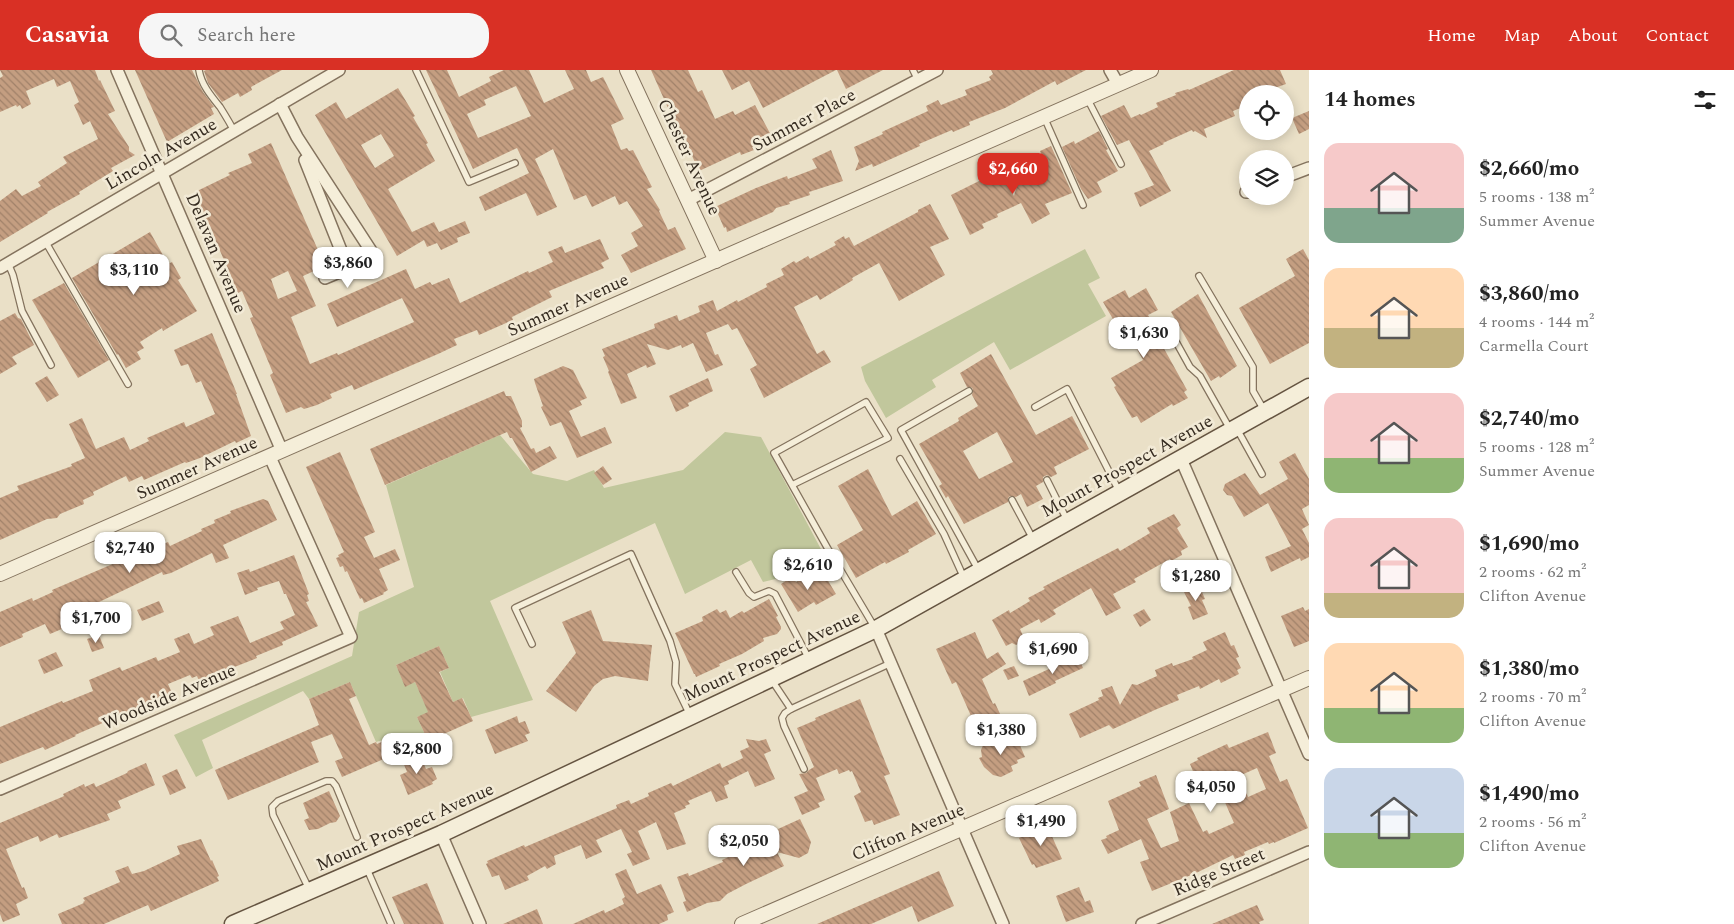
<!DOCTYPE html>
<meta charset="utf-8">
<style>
body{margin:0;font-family:Spectral,serif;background:#f6f6f6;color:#222;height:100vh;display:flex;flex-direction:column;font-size:19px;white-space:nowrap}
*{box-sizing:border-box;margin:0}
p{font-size:16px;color:#767676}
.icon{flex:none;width:28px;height:28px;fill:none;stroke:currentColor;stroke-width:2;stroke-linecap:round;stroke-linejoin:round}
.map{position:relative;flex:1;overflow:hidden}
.panel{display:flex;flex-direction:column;background:#fff;width:425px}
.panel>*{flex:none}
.fabs{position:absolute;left:1239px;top:15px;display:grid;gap:10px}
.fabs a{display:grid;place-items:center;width:55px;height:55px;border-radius:50%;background:#fff;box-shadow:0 2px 12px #0003;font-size:25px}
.price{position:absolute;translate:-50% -42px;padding:0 11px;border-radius:10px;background:#fff;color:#222;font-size:16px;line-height:32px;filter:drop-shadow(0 1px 2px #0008)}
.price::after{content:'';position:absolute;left:50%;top:30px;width:15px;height:11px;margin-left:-8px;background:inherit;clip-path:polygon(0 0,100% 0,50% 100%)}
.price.selected{background:#d93025;color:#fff}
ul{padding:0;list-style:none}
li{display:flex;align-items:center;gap:15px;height:125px;padding:0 15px}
li span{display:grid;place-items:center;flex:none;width:140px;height:100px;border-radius:15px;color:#555}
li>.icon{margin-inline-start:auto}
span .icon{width:60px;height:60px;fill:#fffc;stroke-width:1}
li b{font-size:21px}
h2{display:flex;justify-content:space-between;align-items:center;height:60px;padding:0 15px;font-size:21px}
header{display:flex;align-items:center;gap:30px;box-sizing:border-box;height:70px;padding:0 25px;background:#d93025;color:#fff}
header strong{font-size:24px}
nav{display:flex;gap:28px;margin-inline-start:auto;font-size:18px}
.search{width:350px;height:45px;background:#f6f6f6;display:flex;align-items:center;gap:12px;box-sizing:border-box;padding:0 18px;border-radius:20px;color:#767676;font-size:19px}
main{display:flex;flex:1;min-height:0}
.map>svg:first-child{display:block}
.grass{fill:#c1c79c}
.building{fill:url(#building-back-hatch);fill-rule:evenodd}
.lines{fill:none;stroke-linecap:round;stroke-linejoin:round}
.service-casing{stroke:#84735e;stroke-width:8}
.minor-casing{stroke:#84735e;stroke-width:14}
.tertiary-casing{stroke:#84735e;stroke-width:16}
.secondary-casing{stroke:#655441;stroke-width:19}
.service{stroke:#f5eed9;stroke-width:5.5}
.minor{stroke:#f5eed9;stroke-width:11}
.tertiary{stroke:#f5eed9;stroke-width:14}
.secondary{stroke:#f5eed9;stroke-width:16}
.labels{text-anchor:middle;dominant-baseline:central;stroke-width:5;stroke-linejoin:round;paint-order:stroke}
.street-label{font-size:18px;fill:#352b20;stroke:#f2ead6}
</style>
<header>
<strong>Casavia</strong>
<div class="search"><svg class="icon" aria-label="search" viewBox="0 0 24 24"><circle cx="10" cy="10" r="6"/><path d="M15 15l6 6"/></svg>Search here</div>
<nav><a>Home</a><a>Map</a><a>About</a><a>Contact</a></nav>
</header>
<main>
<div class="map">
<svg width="1309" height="854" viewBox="0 0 1309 854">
<defs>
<pattern id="building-back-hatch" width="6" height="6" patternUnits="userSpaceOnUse" patternTransform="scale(1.25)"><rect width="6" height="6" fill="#c49e81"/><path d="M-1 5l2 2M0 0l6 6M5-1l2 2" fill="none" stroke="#a08169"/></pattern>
</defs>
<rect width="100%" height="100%" fill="#eae0c7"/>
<!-- grass -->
<g class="grass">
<polygon points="1085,179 1100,208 1088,214 1106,246 1010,300 994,272 932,310 936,317 886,348 865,311 861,297"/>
<polygon points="725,362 761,367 830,496 763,512 751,490 685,524 655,453 490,531 533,630 471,647 463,628 453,632 440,602 449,598 439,576 396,595 405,616 415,612 429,643 417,647 428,671 400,682 393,667 376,672 350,612 309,629 303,621 202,670 213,698 196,707 174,665 352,586 359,542 414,517 386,415 500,365 533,404 567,411 594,400 604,418 683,400"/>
</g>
<!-- building -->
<g class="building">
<polygon points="0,0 95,0 99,11 100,10 115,41 108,44 129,77 129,81 135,85 111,98 113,101 79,122 80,124 47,142 48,143 0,172 0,131 16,119 22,126 41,116 38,112 67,93 63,87 98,69 90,51 83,55 74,35 79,32 70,11 57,17 54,9 26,21 31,34 22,39 20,35 17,37 16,35 0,42 0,8 3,6"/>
<polygon points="135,0 192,0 203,22 214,37 211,38 214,44 167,72"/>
<polygon points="206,0 282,0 251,17 252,20 240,27 238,23 222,32 208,13 204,1"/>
<path d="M426,0H447L459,27L491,11L489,7L504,0H529L544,33L574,19L565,0H586L591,12L603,7L624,49L611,55L621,80L627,78L629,81L633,80L652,117L647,119L660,140L659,141L668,160L675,157L686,179L631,203L621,185L638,176L631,163L643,156L627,131L619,135L615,126L592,137L586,125L574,130L553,79L535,89L557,137L537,146L526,123L485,141L479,127L529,103L517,78L473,99ZM516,16L531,46L478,68L467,44L486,35L484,30Z"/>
<polygon points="651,0 688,0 698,22 702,20 715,49 733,41 735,45 755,35 772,67 752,77 754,80 741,85 740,82 699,101 682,64 680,65"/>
<polygon points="722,0 836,0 763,38 749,11 732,20"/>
<polygon points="837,0 883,0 846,19"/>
<polygon points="991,0 1086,0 1057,15 1055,11 1005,38 969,52 970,55 953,62 952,60 919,74 920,76 873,97 872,94 855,101 859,91 854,77 883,64 882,62 886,60 928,41 926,36 938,30 941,35 967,25 965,20 991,10 989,7 993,4"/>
<polygon points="1234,0 1280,0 1286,14 1272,19 1274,24 1248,24 1248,35 1233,41 1235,46 1204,59 1207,68 1195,61 1193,62 1192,60 1163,73 1164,74 1149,81 1171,121 1140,137 1134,123 1154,115 1129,70 1117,75 1101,46 1124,35 1131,48 1140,44 1141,45 1158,37 1156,33 1176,25 1175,23 1188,19 1189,20"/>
<path d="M398,18L415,46L413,47L428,73L426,74L435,91L388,119L412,162L434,152L439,162L465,151L470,163L457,168L458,172L441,180L437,173L427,177L424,170L397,186L315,45L336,32L346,49ZM381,64L394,86L375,98L361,75Z"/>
<polygon points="1309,41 1309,59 1299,64 1292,48"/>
<polygon points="1099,61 1108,79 1106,80 1118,101 1097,112 1102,122 1088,129 1081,119 1062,77 1074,71 1075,74"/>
<path d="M271,73L325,196L303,206L316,236L291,247L310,294L337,283L338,285L414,252L402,228L337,257L327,234L406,199L415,219L430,212L432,215L449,208L460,233L528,201L529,203L553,192L548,182L562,176L565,183L600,169L609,189L601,193L604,198L549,221L552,227L512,247L513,250L479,265L477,260L454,269L457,275L438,284L354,320L352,315L330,324L332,328L317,335L304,339L301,337L286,343L270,305L273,303L250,248L253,247L242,221L238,223L195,122L230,105L228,103L252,93L248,84ZM288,201L297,221L278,229L271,209Z"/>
<polygon points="1051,76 1072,123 1045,134 1050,144 1032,154 1021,133 997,144 998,147 982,154 984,158 970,165 951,125 981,110 983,114 991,111 992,112 1002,105 1014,126 1019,109 1044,97 1040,87 1042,86 1040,81"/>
<polygon points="831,80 843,111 809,122 810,125 789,132 790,134 776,138 773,142 727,162 726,157 724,158 715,137 756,118 787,106 788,109 817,98 812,89"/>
<polygon points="930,134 949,169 930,177 945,205 899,231 879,193 852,208 853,210 820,230 817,225 794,237 817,284 824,280 831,292 764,328 750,299 757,295 737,258 732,260 728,254 706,263 715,285 718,284 723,295 706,302 693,273 682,278 681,275 668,280 647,274 656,294 647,298 646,295 627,304 637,328 621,334 608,302 609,301 603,287 605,286 602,279 655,258 654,254 677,245 679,251 700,242 698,236 713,230 717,241 737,230 738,232 767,217 766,214 784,205 781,199 794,191 796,193 808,186 810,189 836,175 834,172 844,166 845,169 849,167 854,176 918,142 918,140"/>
<polygon points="150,162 168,194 172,192 181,208 178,210 197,241 163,261 162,258 140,272 144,278 137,282 141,289 126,298 118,284 117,285 72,208"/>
<polygon points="1303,179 1309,190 1309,273 1270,294 1239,238 1295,206 1286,189"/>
<polygon points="64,213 109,290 78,308 32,230"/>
<polygon points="1146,218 1158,240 1148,245 1165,274 1162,275 1187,320 1184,322 1188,328 1173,336 1172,334 1141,353 1137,346 1132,348 1114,317 1116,316 1111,308 1143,290 1129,265 1124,268 1103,232 1125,220 1129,228"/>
<polygon points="1198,224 1237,296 1220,308 1219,306 1211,311 1171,242"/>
<polygon points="15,243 18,248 21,249 34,275 12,287 17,294 0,304 0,251"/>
<polygon points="212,263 237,324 236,324 251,366 236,373 235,371 200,388 186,393 185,392 144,410 142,406 129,412 126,406 93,422 94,425 83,430 84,434 60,444 57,448 47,449 0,470 0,428 19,420 17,416 72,396 71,394 85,388 69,354 82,348 96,379 124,367 130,380 149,371 147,368 184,352 186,357 215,344 201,311 196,313 188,294 181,296 174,280"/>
<path d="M991,284L1036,365L1072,346L1089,379L1054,397L1057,404L1051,407L1047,405L1043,407V412L1036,416L1043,429L1027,437L1021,424L1016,427L1010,426L1008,428V432L964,454L948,426L946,428L939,416L942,414L919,374L959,351L958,348L978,336L972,325L973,319L971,317H967L960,303ZM997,362L1013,392L979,409L963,381Z"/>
<polygon points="563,296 573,300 587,328 580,331 582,335 569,341 581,367 605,357 612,373 577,388 561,352 550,356 541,337 543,336 535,313 534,309"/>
<polygon points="47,306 59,325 47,332 35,313"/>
<polygon points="708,308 713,321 688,333 689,336 676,342 669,326"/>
<polygon points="504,321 506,326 511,326 522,351 522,357 520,358 531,379 534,378 536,383 550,376 557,388 531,402 512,368 510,368 507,362 385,415 370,379"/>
<polygon points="340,382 375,462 364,467 374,488 395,479 400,490 379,499 388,520 383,523 384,524 364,533 362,528 360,529 347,501 345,502 343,496 340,497 336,488 339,487 338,485 344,482 306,397"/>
<polygon points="1295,383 1309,409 1309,435 1302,439 1309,455 1302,459 1309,473 1309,487 1301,491 1300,488 1271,502 1265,487 1291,476 1268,433 1244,447 1232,426 1227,425 1223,420 1225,414 1245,403 1260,425 1288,409 1279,392"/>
<polygon points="603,396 612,409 603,415 594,403"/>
<polygon points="868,399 892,446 917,431 936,464 908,480 909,482 886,494 885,492 856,508 837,475 863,460 838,416"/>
<polygon points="263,429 268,431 277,450 223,475 229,488 216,493 212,483 171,503 163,505 162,502 99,532 101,535 81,544 82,548 63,556 64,558 50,564 45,554 22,564 23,567 0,577 0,542 32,528 33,531 53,522 52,520 122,490 121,488 137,481 139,484 168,472 170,476 202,461 201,459 215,453 214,450 231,443 230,441"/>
<polygon points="1174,444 1181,455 1177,458 1188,477 1181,481 1182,485 1171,491 1170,489 1134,509 1136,512 1113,524 1121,538 1106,546 1091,518 1053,540 1056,544 1041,553 1039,549 1020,559 1025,570 1016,575 1012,573 1006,576 992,550 1009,540 1010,543 1030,531 1028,528 1045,519 1043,517 1118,478 1120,481 1150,463 1147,458"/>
<polygon points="294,485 309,524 307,525 309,531 306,532 318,556 282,572 283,575 256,586 257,588 199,611 197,606 192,608 190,605 168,614 172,623 75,665 76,666 45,680 43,677 0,694 0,657 62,631 63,633 93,621 89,610 120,597 122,601 156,587 158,591 180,582 174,569 189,563 194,574 214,565 210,557 238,546 250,573 284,559 280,552 295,545 286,524 284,524 279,511 257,518 258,520 245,525 237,503 249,499 250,502"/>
<polygon points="824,504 836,524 816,535 814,532 798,542 781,514 792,507 796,512 803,508 805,509 809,507 812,512"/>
<polygon points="1198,513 1205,529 1202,530 1208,544 1193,550 1188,537 1191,536 1183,520"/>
<polygon points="769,529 778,546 776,547 781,557 781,559 777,564 763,568 764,571 742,584 719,594 720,596 696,607 695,604 694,604 675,563 703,551 702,547 717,539 720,543 726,540 730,548 742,541 744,543"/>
<polygon points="159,531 164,542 142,551 137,540"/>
<polygon points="1303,537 1305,541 1309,539 1309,571 1294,577 1281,546"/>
<polygon points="1144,539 1151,550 1140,557 1133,545"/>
<polygon points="591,540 603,571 652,575 648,611 615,606 603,609 594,616 576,642 546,621 576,583 562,552"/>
<polygon points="975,562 987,589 998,582 1006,594 982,609 993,634 995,633 1001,646 991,651 990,648 975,655 956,612 952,614 936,579"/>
<polygon points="1225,562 1231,576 1234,575 1239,587 1236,588 1241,598 1237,600 1239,604 1221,613 1219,609 1200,619 1199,616 1177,625 1179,630 1157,639 1113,659 1109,655 1080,668 1069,644 1099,630 1098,628 1103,626 1101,620 1112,616 1120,635 1132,614 1137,615 1157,606 1155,600 1172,593 1173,596 1193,589 1192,587 1207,580 1203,572"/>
<polygon points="99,565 104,578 92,582 87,569"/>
<polygon points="439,576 449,598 439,602 453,632 462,628 473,651 428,671 417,647 428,642 415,612 405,617 396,595"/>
<polygon points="56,582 63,596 44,604 38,590"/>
<polygon points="1077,584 1083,598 1055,611 1056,613 1029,626 1023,611 1062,593 1061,591"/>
<polygon points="1014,596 1019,606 1008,610 1003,600"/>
<polygon points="350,612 356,626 349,629 369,675 376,672 377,674 393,667 400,682 342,707 335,691 343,688 332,664 311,672 319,692 228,730 215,700 319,655 309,629"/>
<polygon points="860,629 890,704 884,706 900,745 874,755 872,750 865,752 854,726 861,722 852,701 850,702 849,700 839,704 837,699 816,708 825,730 818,733 820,737 802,745 794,727 808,721 799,704 806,703 809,700 814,697 797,658 816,650 815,648"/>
<polygon points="517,646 519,653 525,651 530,663 525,665 528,671 495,684 485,660"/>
<path d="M1268,662L1276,683L1269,686L1280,712L1287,709L1308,758L1274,773V772L1269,774L1268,772L1244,782L1245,785L1235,789L1233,785L1196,803L1152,821L1140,792L1149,789L1141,769L1108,784L1101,770L1107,768L1106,766L1119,760L1108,731L1141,716L1139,712L1156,705L1169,739L1147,749L1161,778L1179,771L1170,742L1189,733L1203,762L1207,760L1209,764L1234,753L1217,714L1201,721L1190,694L1198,690L1197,688L1227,674L1229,678ZM1257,698L1266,719L1248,727L1239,706Z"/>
<polygon points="999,666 1000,669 1005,668 1005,670 1016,666 1025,687 1017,690 1018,693 1011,696 1013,701 1001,707 993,705 984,697 979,688 982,687 981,680 983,675"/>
<polygon points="746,669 759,671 766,669 771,681 764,684 775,709 755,717 748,701 728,711 729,714 724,716 728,728 716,732 711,721 688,731 690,734 685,736 686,738 674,743 686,774 667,780 656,752 638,761 650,789 633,796 627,784 632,782 621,759 596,770 602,782 586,789 581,775 554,786 556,794 547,799 545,796 527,806 529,810 505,820 499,805 492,807 486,794 488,793 487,791 524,775 525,777 617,738 616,735 629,730 631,734 649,726 648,723 671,713 673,716 720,693 722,698 743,688 740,681 749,677"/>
<polygon points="420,685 426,699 432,697 437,709 432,712 433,714 408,725 400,705 407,702 403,692"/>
<polygon points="146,693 155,715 118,731 121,738 107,744 110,750 59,768 57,764 40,772 38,766 6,779 22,818 24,817 28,828 16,834 20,845 3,852 0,844 0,753 62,727 64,726 63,724 84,714 85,717 94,713 96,717 127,703 128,701"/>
<polygon points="177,699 186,718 170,725 162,706"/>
<polygon points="329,721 340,746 336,752 330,753 318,759 309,760 304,750 309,748 303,733"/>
<polygon points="800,749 811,772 808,783 799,788 777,782 784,796 746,814 727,824 720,831 707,833 687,842 683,832 686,831 677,807 688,803 689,806 723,792 722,790 778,764 779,762 778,759"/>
<polygon points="1047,755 1062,789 1036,798 1034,794 1032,795 1019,768"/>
<polygon points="201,769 211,791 212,790 219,806 217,807 219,811 151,841 148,835 104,854 62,854 58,844 84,833 83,832 85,831 83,828 120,812 115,801 128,796 132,804 144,801 180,784 177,776"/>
<polygon points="626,799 637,824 661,814 674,842 667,845 668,850 659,854 573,854 604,840 605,843 624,834 622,829 625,827 615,804"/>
<polygon points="939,801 954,836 918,852 912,836 871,854 817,854"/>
<polygon points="427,813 444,854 404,854 392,827"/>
<polygon points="1079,817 1085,832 1090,830 1094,842 1066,852 1056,826"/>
<polygon points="1257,835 1264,850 1259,852 1260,854 1212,854"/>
<polygon points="537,839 543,854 503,854"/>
</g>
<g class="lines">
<!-- service casing -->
<g class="service-casing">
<g id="service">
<path d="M199,0C201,14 211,26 220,37C225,45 230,53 234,61"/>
<polyline points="416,0 469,112 515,93"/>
<polyline points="913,0 918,10"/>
<polyline points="1087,28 1121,94"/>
<polyline points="1044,47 1083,135"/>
<polyline points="45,171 128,314"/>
<polyline points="8,193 13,205 22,241 51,295"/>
<polyline points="1199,206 1253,297 1253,321 1264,340"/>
<polyline points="1175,270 1190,297 1200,306 1230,359"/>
<polyline points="969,321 901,360 979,501"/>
<polyline points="1035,337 1067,319 1119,421"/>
<polyline points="1237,359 1262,404"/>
<polyline points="900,389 944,464 964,508"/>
<polyline points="1047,410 1067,450"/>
<polyline points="792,415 888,368 866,332 774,383 828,479 875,558"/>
<polyline points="1012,430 1033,469"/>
<polyline points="736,502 749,523 754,527 769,521 775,524 809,589"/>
<polyline points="532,574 515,538 631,484 670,571 676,592 675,614 690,645"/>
<polyline points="771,609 791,639 891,593"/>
<polyline points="791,639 785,643 782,648 784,656 804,699"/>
<polyline points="367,799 391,854"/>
<polyline points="309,819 273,745 272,737 278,731 326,711 332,711 336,716 357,767"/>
</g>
</g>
<!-- minor casing -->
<g class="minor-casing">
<g id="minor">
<polyline points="117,0 282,381"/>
<polyline points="1110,0 1118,14"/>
<polyline points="280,34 297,67 375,187 325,208"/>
<polyline points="305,90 348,198"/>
<polyline points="1285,107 1309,98"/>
<polyline points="1246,122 1248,122"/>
<polyline points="688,130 937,0"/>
<polyline points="0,198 339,0"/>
<polyline points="1181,389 1309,684"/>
<polyline points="876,559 1003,854"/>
<polyline points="0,719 351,567 270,387"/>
<polyline points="441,764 480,854"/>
<polyline points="1142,854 1309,782"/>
</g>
</g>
<!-- tertiary casing -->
<g class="tertiary-casing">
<g id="tertiary">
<polyline points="627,0 716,191"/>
<polyline points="0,504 1151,0"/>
<polyline points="742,854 1309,608"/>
</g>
</g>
<!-- secondary casing -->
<g class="secondary-casing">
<polyline id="secondary" points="233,854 441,764 876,559 1309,317"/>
</g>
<!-- service -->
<use href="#service" class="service"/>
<!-- minor -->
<use href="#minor" class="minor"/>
<!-- tertiary -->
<use href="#tertiary" class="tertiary"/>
<!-- secondary -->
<use href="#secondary" class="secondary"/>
</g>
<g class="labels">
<!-- street labels -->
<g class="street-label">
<text transform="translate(804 50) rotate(-28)">Summer Place</text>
<text transform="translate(161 84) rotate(-30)">Lincoln Avenue</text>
<text transform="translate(689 87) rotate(65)">Chester Avenue</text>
<text transform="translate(216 183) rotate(67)">Delavan Avenue</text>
<text transform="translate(568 235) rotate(-24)">Summer Avenue</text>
<text transform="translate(1127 396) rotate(-29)">Mount Prospect Avenue</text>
<text transform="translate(197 398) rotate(-24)">Summer Avenue</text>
<text transform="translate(772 586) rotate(-25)">Mount Prospect Avenue</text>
<text transform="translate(169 627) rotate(-23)">Woodside Avenue</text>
<text transform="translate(405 757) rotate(-24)">Mount Prospect Avenue</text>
<text transform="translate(908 762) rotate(-23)">Clifton Avenue</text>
<text transform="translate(1219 802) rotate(-23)">Ridge Street</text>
</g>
</g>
</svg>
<div class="fabs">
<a><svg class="icon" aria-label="locate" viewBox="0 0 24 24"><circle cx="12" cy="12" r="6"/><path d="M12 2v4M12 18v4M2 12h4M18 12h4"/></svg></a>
<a><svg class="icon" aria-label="layers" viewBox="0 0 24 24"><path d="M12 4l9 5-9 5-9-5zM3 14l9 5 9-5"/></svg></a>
</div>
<b class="price selected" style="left:1013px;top:125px">$2,660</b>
<b class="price" style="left:348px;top:219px">$3,860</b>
<b class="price" style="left:134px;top:226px">$3,110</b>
<b class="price" style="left:1144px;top:289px">$1,630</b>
<b class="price" style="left:130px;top:504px">$2,740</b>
<b class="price" style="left:808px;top:521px">$2,610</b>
<b class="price" style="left:1196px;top:532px">$1,280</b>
<b class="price" style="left:96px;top:574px">$1,700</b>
<b class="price" style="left:1053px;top:605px">$1,690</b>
<b class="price" style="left:1001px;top:686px">$1,380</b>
<b class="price" style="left:417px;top:705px">$2,800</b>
<b class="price" style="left:1211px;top:743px">$4,050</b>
<b class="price" style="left:1041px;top:777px">$1,490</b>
<b class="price" style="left:744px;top:797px">$2,050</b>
</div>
<section class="panel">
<h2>14 homes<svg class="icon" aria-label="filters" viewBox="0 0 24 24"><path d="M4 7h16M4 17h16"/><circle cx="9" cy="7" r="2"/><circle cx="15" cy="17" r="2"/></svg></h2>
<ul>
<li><span style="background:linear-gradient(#f6c9c9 65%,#7fa58c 0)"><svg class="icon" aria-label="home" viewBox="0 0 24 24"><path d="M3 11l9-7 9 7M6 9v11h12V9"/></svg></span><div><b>$2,660/mo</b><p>5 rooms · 138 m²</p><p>Summer Avenue</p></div></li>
<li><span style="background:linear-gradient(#ffd9b3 60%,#c2b280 0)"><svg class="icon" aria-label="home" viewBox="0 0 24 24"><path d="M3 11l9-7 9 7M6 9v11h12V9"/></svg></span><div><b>$3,860/mo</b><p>4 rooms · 144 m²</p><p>Carmella Court</p></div></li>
<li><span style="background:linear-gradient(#f6c9c9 65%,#8fb573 0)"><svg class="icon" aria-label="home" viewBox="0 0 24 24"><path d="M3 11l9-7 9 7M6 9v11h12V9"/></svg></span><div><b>$2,740/mo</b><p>5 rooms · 128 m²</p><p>Summer Avenue</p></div></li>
<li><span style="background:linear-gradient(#f6c9c9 75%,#c2b280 0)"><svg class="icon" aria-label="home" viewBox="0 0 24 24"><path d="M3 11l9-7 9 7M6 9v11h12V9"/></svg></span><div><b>$1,690/mo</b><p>2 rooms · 62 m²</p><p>Clifton Avenue</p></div></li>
<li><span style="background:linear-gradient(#ffd9b3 65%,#8fb573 0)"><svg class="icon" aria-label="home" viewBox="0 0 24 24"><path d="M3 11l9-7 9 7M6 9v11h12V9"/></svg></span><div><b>$1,380/mo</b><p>2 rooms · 70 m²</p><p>Clifton Avenue</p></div></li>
<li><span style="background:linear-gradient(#c9d6e8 65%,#8fb573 0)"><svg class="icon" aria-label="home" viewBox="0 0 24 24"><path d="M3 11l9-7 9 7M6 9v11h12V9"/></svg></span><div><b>$1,490/mo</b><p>2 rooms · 56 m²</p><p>Clifton Avenue</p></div></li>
</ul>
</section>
</main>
